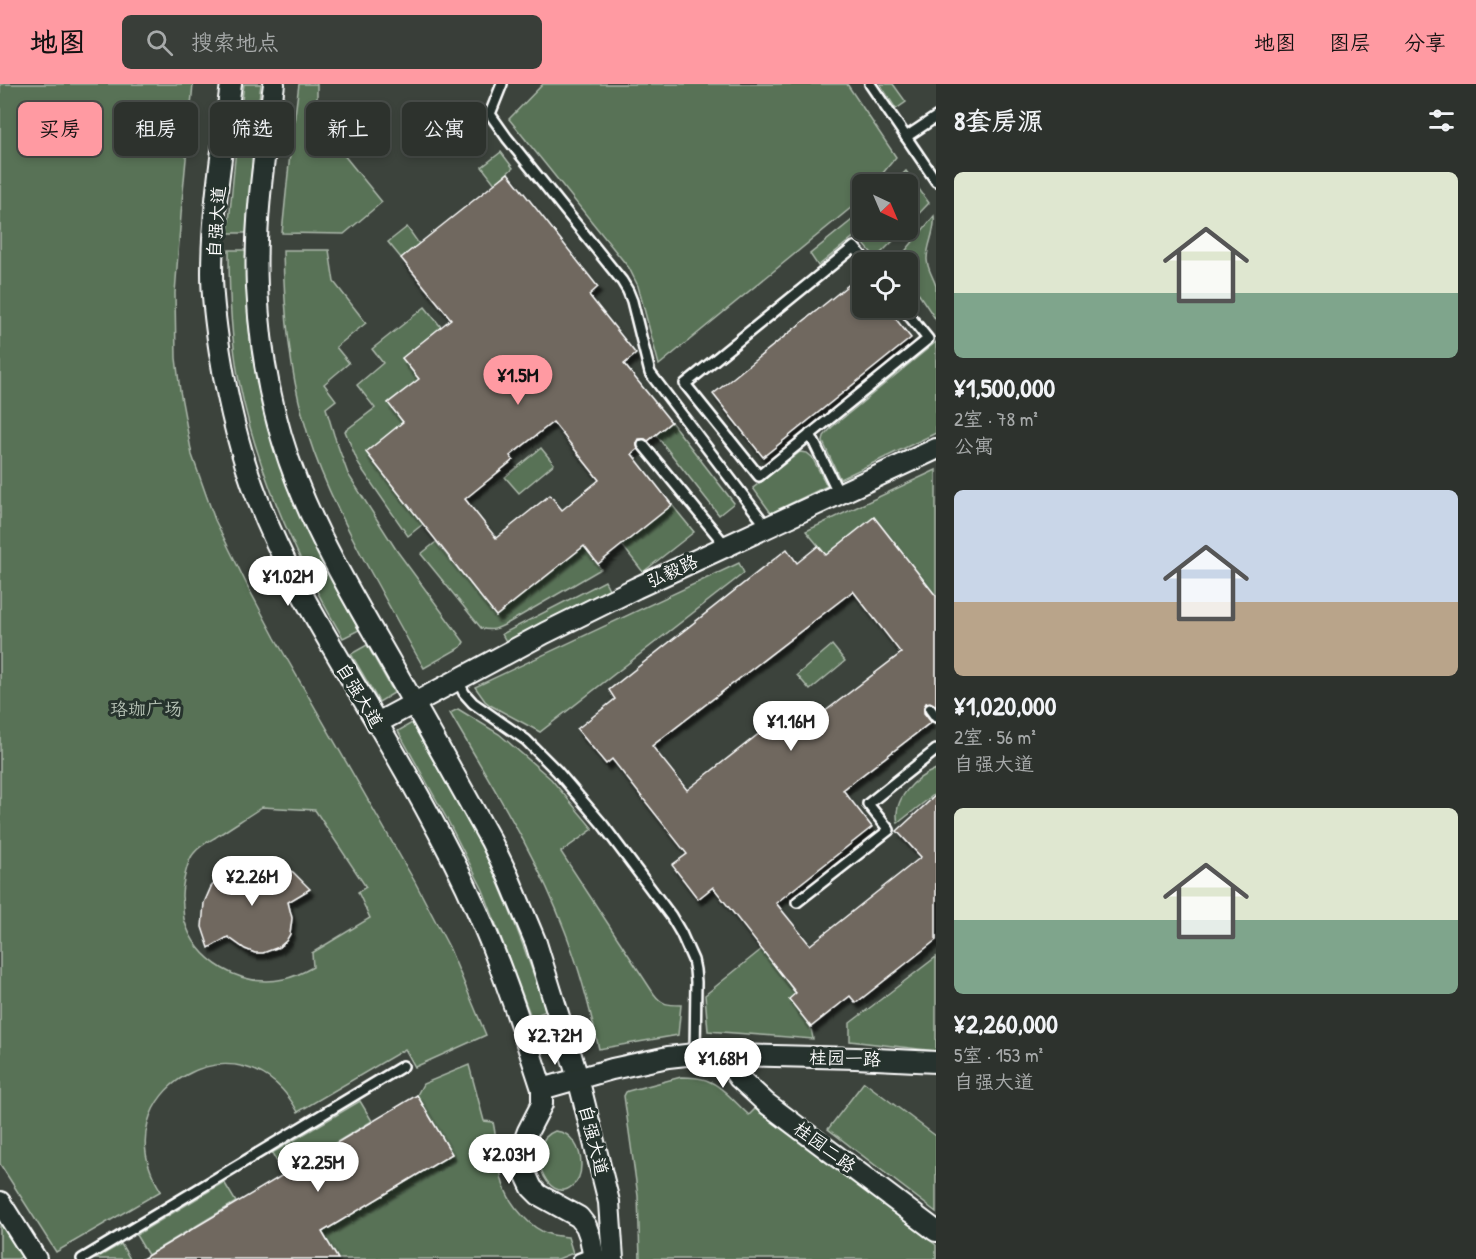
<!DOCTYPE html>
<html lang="zh">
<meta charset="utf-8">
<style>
body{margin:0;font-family:"Patrick Hand","LXGW WenKai TC",sans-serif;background:#393e39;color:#f1f3f6;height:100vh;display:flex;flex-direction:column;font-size:22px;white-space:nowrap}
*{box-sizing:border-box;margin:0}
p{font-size:20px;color:#a7aaaa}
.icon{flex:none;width:33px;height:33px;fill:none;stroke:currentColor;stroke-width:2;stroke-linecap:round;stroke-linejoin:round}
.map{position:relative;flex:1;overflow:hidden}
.panel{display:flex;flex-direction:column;background:#2d322d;width:540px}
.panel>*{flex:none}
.guide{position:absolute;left:18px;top:18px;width:570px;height:54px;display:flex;gap:12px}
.needle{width:39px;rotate:136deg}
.buttons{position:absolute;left:852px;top:90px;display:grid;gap:12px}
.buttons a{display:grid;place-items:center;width:66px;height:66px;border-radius:9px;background:#2d322d;box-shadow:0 3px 9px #0003,0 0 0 2px #484d49;font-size:30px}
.price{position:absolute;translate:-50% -51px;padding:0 14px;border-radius:21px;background:#fff;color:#222;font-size:20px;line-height:39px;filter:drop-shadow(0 2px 3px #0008)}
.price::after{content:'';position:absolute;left:50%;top:36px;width:18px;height:14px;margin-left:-9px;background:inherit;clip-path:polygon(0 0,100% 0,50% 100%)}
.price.selected{background:#ff9aa2;color:#111}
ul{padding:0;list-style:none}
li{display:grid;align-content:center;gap:12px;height:318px;padding:0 18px}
li span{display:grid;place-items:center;height:186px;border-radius:9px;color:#555}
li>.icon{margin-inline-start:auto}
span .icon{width:108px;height:108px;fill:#fffc;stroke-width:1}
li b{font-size:26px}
h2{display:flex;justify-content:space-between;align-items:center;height:72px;padding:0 18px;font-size:26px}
.tag{padding:0 21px;border-radius:9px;background:#2d322d;box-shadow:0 3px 9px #0003,0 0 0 2px #484d49;font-size:21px;line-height:54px}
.tag.selected{background:#ff9aa2;color:#111}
header{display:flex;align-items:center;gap:36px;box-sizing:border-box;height:84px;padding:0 30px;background:#ff9aa2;color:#111}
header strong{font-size:28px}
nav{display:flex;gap:33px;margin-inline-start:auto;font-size:21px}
.search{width:420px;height:54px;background:#393e39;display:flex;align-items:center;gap:15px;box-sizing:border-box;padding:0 21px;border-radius:9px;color:#a7aaaa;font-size:22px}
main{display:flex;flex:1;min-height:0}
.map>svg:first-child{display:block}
.green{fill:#597257;stroke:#acb8ab;stroke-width:1.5;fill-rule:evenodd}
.building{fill:#70685f;stroke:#fff;stroke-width:1.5;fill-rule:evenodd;filter:url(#shadow)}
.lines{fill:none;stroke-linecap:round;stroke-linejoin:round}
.lane-casing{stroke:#fff;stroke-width:14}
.street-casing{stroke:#fff;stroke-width:24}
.lane{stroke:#26332d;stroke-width:9}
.street{stroke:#26332d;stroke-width:20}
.labels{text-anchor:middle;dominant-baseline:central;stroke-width:6;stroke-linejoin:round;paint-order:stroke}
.street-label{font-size:18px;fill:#fff;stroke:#26332d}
.park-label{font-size:18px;fill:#b4c0b3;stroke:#26332d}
</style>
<header>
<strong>地图</strong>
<div class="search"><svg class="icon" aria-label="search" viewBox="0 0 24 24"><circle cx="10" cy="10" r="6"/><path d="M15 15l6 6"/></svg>搜索地点</div>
<nav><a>地图</a><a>图层</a><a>分享</a></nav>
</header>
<main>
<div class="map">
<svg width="936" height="1175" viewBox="0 0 936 1175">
<defs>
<filter id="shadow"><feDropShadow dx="3.5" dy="6" stdDeviation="1.5" flood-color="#0009"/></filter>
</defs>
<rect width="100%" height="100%" fill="#3c433c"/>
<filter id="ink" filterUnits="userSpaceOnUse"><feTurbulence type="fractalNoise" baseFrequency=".0167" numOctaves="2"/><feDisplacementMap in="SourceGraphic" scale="12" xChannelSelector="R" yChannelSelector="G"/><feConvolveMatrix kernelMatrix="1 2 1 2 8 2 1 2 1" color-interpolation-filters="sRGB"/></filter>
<g filter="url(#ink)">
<!-- green -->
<g class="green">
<path d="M0,0H193L182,118L175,209L176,274L180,307L192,371L215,436L249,505L275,554L415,798L449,863L486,951L415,983L405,965L298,1028C242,924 98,1009 161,1107L56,1168L0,1080ZM262,723L315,726L366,803L358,808L370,834L312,869L313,883C304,888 294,893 284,895C241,904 196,878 184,835C183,828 183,819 182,812C182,802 187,776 194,769C199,762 209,757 216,753C231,743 247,733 262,723Z"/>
<polygon points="244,0 261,0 253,66 247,149 228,149 236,64"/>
<polygon points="299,0 317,0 317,38 382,118 344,150 282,149 290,70"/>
<polygon points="543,0 847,0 896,73 874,100 862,100 862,113 858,118 659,281 638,202 629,184 509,35"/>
<polygon points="880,0 893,0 906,18 896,25"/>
<polygon points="501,68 513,84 495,100 482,83"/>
<polygon points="906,87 929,119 908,141 908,100 893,100"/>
<polygon points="862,128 862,146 904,146 876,174 856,151 818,182 810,170"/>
<path d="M934,132C936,147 927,160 927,175C927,185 933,192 936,202C936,212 936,225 936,236L908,194V178H901L902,171Z"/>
<polygon points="407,143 419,160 401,174 388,158"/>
<path d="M229,166H247C247,188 246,211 248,234C257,348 303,448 359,546L343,554C296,474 257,389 239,297C231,254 229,210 229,166Z"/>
<path d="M283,166H329L334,198L366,239L336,263L349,279L324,300L336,316L326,324L334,351L348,390L397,467L464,558L461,563L424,584C403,548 384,512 364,476C340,430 316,384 303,333C288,279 284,222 283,166Z"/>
<polygon points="425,223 441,243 402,274 419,295 388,319 403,338 366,368 423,440 408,452 359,381 345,347 375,324 357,301 383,279 372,265"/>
<polygon points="936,258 936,349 840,395 823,358 824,352 832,343"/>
<polygon points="671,338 734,419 719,431 656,351"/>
<polygon points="541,364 554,380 519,409 505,393"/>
<polygon points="800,368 807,369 812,373 827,402 771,429 753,404"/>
<polygon points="936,386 936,512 874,433 826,471 806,447"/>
<polygon points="672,421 694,448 643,488 622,461"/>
<path d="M436,458L496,532L584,462L601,485L508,539C499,544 491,548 481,544L421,470Z"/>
<polygon points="739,479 744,489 540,648 490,621 485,617 475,603"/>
<polygon points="605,497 612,511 508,561 502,550"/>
<polygon points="367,561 394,609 379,618 351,570"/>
<polygon points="832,561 845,577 810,606 797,591"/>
<path d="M458,625L499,650L551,695L593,745L561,768L654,910C662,921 668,921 681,921L678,951L599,965C590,925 580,885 565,847C536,770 491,700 450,629Z"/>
<path d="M412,639C435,681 460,722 482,764C508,817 528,872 546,927L531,933L483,806L447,735L398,647Z"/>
<path d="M936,685V709L898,739C892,715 915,694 936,685Z"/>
<path d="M762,865C783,892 808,919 813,955L708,947L705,911Z"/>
<polygon points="936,873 936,967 850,957 850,939"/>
<path d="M469,981L484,1037L493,1038C501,1074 494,1102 522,1131C529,1139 539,1147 549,1150C555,1152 562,1152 568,1153L573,1169L558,1175H338L322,1148L452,1070L417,1011L423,1000Z"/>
<path d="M681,993C689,993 698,993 706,996C723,1002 736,1020 749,1031L755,1025L936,1161V1175H640L638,1112L624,1012L626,1008L628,1007Z"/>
<polygon points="864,998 936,1052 936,1128 828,1045"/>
<polygon points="360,1017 372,1037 284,1090 272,1069"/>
<path d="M555,1047C572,1048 581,1065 581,1081C581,1089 579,1097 572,1102C548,1123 521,1060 555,1047Z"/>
<polygon points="224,1098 236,1118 148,1171 136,1151"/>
<polygon points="0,1135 23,1172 18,1175 0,1175"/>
<polygon points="121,1160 130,1175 95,1175"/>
</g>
<!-- building -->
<g class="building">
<path d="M508,89L598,203L589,211L636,270L624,280L671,338L648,357L645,355H639L637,359L638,365L632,370L672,421L598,480L584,462L496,532L366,368L403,338L388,319L419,295L402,274L451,235L401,174ZM553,338L599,396L562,426L550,411L496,454L465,415L513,376L510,372Z"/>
<polygon points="862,190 862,224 887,224 911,254 763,373 713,310"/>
<path d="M874,433L936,512V622L930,618L926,619L924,623V629L931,638L843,706L872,743L776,819L810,861L921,773L897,747L936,711V856L856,919L850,912L811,943L789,915L796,909L713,803L698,815L672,781L687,770L612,675L606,680L577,645L615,615L609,606L787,465L797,479L818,462L826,471ZM853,507L901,569L798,648L784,630L687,706L652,662Z"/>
<polygon points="253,778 263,778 281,782 293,788 310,805 288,818 292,834 290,850 286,857 279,863 263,869 255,869 245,865 228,853 209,864 202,843 204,819 211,803 219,794 229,787 240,782"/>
<polygon points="417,1011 452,1070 322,1148 338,1175 142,1175"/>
</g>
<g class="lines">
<!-- lane casing -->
<g class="lane-casing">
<g id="lane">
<polyline points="502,0 490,30 507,54 622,197 628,207 632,217 650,289 767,443"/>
<polyline points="870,0 936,97"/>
<polyline points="906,53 936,33"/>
<polyline points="867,178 854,163 685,300 759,392 928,255 903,224"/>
<polyline points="810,350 839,410"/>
<polyline points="643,361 726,462"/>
<polyline points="458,596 464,609 473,619 526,656 557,687 603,741 671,832 681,849 693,876 695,886 696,898 695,970"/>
<polyline points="930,625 936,633"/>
<polyline points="797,818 889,746 868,720 936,666"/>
<polyline points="82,1175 403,982"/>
<polyline points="578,1175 593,1169"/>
</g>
</g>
<!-- street casing -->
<g class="street-casing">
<g id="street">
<path d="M231,0C223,62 212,125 212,189C212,215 216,243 220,269C228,319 240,370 258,416C285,487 326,552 364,617C396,670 426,723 454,778C491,850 517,928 542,1005V1020L528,1047L521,1066V1074L523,1085L532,1104L539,1111L579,1133L586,1142L590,1153L594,1175"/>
<path d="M274,0C265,67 254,135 257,203C260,269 273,337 297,398C324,467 364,531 400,595C431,649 461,703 491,757L508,792L536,859L578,994L609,1118L613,1175"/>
<polyline points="377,639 545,549 636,504 936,365"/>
<polyline points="722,970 739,994 766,1019 936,1147"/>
<polyline points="542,1005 612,985 668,973 695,970 856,974 936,978"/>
<polyline points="0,1118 36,1175"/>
</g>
</g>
<!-- lane -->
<use href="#lane" class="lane"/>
<!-- street -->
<use href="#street" class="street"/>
</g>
</g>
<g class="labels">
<!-- street labels -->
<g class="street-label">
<text transform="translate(216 138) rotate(-86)">自强大道</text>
<text transform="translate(672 487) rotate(-25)">弘毅路</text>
<text transform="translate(360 611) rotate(59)">自强大道</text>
<text transform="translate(845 974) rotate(2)">桂园一路</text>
<text transform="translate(594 1056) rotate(76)">自强大道</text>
<text transform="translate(825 1063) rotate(37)">桂园二路</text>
</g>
<!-- park labels -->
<g class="park-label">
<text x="146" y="624">珞珈广场</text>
</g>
</g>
</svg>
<div class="buttons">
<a><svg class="needle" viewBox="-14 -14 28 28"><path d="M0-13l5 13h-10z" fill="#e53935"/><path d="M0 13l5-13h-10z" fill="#a7aaaa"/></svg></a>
<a><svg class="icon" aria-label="locate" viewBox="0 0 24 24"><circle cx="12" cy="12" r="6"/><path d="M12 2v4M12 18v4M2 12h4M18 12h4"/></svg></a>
</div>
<b class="price selected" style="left:518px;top:322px">¥1.5M</b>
<b class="price" style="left:288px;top:523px">¥1.02M</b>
<b class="price" style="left:791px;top:668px">¥1.16M</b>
<b class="price" style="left:252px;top:823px">¥2.26M</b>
<b class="price" style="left:555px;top:982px">¥2.72M</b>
<b class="price" style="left:723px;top:1005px">¥1.68M</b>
<b class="price" style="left:509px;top:1101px">¥2.03M</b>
<b class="price" style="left:318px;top:1109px">¥2.25M</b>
<div class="guide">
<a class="tag selected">买房</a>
<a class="tag">租房</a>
<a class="tag">筛选</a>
<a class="tag">新上</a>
<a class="tag">公寓</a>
</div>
</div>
<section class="panel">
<h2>8套房源<svg class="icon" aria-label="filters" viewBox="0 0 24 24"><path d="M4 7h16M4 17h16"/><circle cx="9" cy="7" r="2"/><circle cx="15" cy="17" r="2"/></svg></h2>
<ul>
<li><span style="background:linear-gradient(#dfe7d0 65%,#7fa58c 0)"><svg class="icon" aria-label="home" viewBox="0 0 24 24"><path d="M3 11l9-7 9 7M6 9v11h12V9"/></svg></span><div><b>¥1,500,000</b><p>2室 · 78 m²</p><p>公寓</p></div></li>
<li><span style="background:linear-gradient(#c9d6e8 60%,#b9a48a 0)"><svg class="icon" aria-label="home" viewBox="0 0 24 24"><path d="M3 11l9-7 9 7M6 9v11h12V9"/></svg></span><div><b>¥1,020,000</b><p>2室 · 56 m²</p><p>自强大道</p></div></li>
<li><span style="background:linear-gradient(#dfe7d0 60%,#7fa58c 0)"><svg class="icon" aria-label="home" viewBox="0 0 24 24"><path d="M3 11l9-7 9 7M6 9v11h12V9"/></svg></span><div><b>¥2,260,000</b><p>5室 · 153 m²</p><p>自强大道</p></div></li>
</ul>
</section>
</main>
